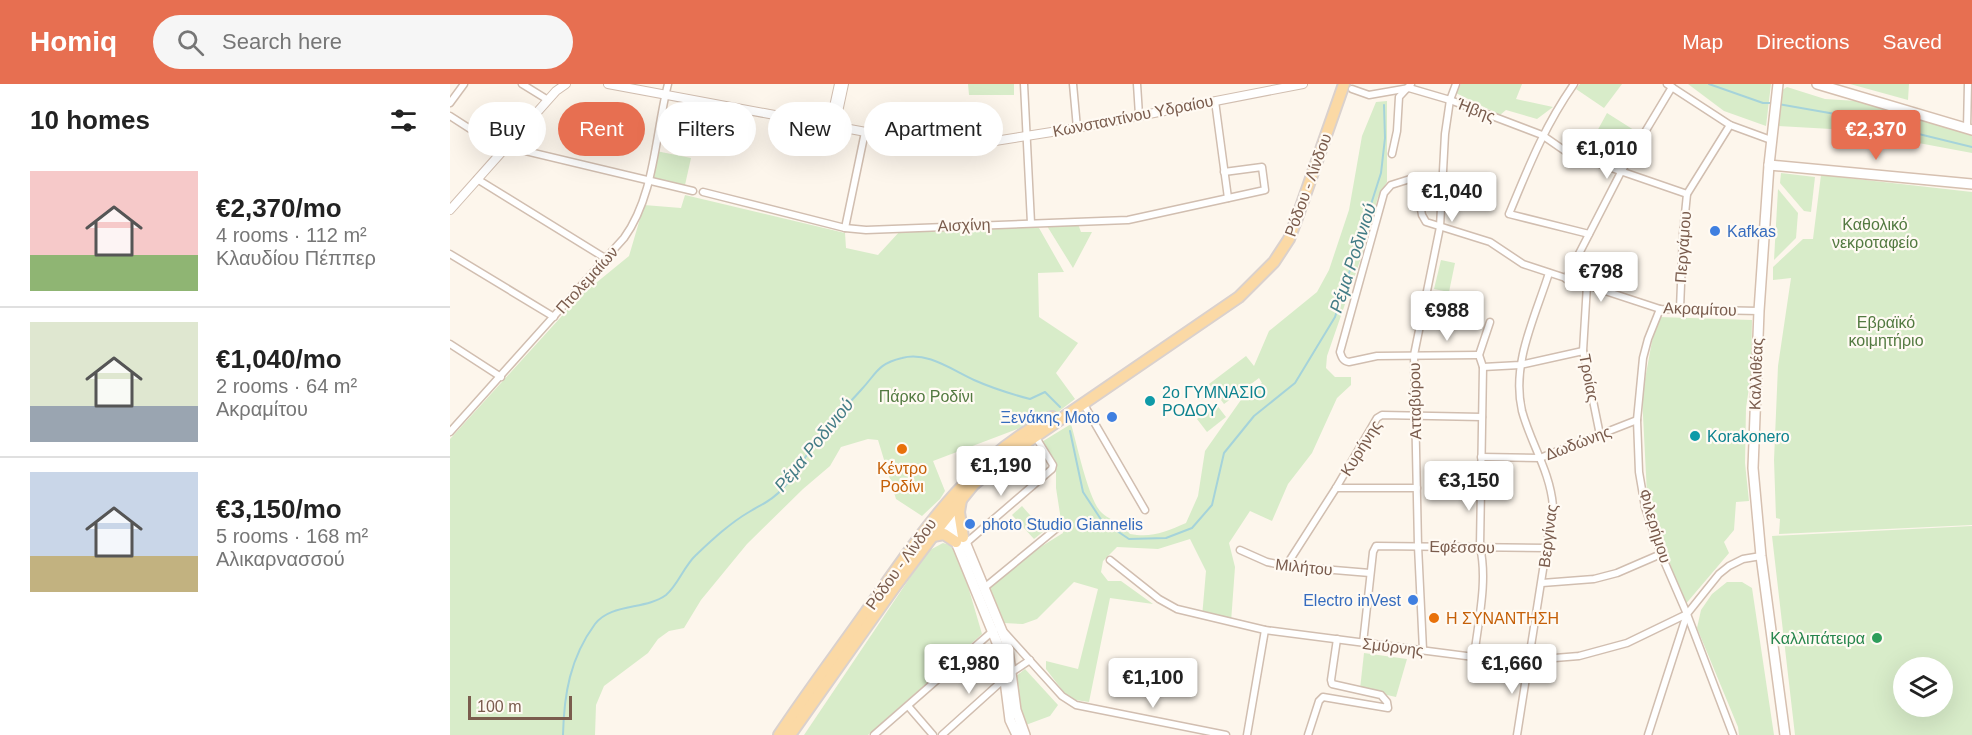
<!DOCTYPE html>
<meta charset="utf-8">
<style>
body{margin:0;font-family:Arial,sans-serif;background:#f6f6f6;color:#222;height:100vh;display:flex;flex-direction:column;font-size:22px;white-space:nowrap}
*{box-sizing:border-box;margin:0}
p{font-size:20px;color:#767676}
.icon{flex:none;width:33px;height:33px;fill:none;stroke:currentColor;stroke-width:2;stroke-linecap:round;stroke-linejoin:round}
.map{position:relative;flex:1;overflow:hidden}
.panel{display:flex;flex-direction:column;background:#fff;width:450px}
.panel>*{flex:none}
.guide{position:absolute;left:18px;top:18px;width:570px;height:54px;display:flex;gap:12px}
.fabs{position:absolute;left:1443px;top:573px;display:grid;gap:12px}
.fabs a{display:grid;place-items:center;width:60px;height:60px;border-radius:50%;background:#fff;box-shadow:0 6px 24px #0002;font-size:30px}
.scale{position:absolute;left:18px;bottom:15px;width:104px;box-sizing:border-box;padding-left:6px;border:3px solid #7a5c4d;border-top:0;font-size:16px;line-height:21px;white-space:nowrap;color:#7a5c4d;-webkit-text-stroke:4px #fffaf3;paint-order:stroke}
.price{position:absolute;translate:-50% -51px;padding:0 14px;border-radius:6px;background:#fff;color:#222;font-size:20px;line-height:39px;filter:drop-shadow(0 2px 3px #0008)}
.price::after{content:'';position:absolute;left:50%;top:36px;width:18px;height:14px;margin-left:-9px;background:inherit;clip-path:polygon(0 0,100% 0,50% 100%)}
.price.current{background:#e76f51;color:#fff}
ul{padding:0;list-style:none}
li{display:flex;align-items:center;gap:18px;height:150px;padding:0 30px}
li+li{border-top:2px solid #e0e0e0}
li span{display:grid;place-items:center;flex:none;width:168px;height:120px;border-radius:0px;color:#555}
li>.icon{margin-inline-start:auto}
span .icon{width:72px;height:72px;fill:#fffc;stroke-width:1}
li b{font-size:26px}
h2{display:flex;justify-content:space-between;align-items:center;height:72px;padding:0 30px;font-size:26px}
.tag{padding:0 21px;border-radius:27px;background:#fff;box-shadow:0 6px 24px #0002;font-size:21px;line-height:54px}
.tag.current{background:#e76f51;color:#fff}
header{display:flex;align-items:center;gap:36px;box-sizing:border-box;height:84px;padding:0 30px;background:#e76f51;color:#fff}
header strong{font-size:28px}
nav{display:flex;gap:33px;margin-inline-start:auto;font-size:21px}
.search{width:420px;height:54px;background:#f6f6f6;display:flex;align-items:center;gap:15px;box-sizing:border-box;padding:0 21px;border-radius:33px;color:#767676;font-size:22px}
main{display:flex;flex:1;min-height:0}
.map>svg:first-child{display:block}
.green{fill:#d8ecc9;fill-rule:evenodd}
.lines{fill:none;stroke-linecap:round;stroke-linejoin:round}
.stream{stroke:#a5d3da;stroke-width:2}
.minor-casing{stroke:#d1beb0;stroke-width:9}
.tertiary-casing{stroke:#d1beb0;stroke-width:10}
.secondary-casing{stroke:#d6c0b0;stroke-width:12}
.primary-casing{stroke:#dad1cd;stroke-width:14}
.minor{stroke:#fff;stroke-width:6}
.tertiary{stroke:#fff;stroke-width:8}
.secondary{stroke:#fff;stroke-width:9}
.primary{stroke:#fbd9a5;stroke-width:10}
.shop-dot{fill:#3f7fe0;stroke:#fffaf3;stroke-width:2}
.culture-dot{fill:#0f9aa8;stroke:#fffaf3;stroke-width:2}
.food-dot{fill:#e8710a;stroke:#fffaf3;stroke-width:2}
.leisure-dot{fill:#2e9e5b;stroke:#fffaf3;stroke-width:2}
.labels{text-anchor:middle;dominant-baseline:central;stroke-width:4.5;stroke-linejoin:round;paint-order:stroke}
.street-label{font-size:16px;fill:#7a5c4d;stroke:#fffaf3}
.park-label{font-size:16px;fill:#537a41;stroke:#fffaf3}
.shop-label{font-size:16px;fill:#366cbe;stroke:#fffaf3;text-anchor:start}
.culture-label{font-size:16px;fill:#0d838f;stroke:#fffaf3;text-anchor:start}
.food-label{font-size:16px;fill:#c56008;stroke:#fffaf3}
.leisure-label{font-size:16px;fill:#27864d;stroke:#fffaf3;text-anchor:end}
.water-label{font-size:18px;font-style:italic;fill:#437c86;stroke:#fffaf3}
</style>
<header>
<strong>Homiq</strong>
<div class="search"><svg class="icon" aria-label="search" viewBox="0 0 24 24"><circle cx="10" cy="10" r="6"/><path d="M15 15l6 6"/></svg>Search here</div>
<nav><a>Map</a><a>Directions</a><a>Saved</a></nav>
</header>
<main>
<section class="panel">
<h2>10 homes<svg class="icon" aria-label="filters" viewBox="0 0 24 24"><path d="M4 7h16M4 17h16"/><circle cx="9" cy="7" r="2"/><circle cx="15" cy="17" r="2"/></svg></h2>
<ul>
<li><span style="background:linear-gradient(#f6c9c9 70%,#8fb573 0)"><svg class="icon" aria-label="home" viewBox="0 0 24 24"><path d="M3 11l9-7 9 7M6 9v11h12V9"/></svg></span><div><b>€2,370/mo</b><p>4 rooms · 112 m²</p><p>Κλαυδίου Πέππερ</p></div></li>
<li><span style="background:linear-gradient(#dfe7d0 70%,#9aa5b1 0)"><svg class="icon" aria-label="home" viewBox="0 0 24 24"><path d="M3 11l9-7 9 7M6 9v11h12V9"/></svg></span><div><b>€1,040/mo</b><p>2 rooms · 64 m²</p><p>Ακραμίτου</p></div></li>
<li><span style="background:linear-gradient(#c9d6e8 70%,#c2b280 0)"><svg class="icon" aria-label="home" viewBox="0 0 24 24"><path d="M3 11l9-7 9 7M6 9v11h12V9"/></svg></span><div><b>€3,150/mo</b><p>5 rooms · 168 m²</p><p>Αλικαρνασσού</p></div></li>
</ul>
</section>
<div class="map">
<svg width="1522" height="651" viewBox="0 0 1522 651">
<rect width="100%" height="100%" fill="#fdf6ec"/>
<!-- green -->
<g class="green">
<polygon points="518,0 564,0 564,11 519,11"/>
<polygon points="1011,0 1072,0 1066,15 1103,23 1087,35 1056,26 1050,31 1006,9"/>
<polygon points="1130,0 1172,0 1154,24 1126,5"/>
<polygon points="1238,0 1321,0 1316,42 1274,27"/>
<polygon points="1400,0 1459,0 1458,16"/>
<polygon points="1337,3 1375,15 1407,17 1432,23 1522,51 1522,69 1399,46 1328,42 1331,7"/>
<path d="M937,17V98L928,113L911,174L877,272L876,284L885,293H901V301L887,314L862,369L838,400L822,437L800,427L779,459L785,483L781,538L752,533L756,487L740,455L708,465L667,463L653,477L651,488L658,497H671L703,520L660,514L639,618L619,615L596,585V577L628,585L648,505L624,498L587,535L573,540L554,539L536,497L613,449L606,404V387L590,359L621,340C627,360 638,415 651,428C661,438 669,435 680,450C702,454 715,448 736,439L748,412L755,367L793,313L812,299L809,294L774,320L759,300L796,272L804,282L819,247L867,208L879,186L899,126L912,52L926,18Z"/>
<polygon points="1157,29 1187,48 1163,83 1130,71 1131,58 1145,51"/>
<polygon points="206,67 241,74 235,101 200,94"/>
<polygon points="1331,89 1365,93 1361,128 1354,127 1330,99"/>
<polygon points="1371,91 1522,108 1522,441 1329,450 1330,435 1326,434 1324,376 1328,282 1341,194 1323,196 1323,183 1353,155 1363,155"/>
<polygon points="1328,105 1348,129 1346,154 1324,176"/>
<polygon points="235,111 395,149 396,164 428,171 451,146 477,148 585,143 589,144 614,188 588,189 589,233 628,259 606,289 625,315 604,331 483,377 495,407 490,415 472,432 446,415 428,356 418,355 391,363 380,382 353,405 297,460 251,516 234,544 219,547 208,555 198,569 154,602 146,621 145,651 0,651 0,355 130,212 179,172 194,121 231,124"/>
<polygon points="599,139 628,140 631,148 642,148 623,184 597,142"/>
<polygon points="991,176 1005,179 999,208 984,205"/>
<polygon points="1209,233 1302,236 1301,290 1296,324 1295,379 1299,417 1286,418 1284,446 1274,458 1279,469 1234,522 1197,410 1192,312 1202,257"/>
<polygon points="766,320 776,333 757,348 747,335"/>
<polygon points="572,422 594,447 584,455 562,431"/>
<path d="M1522,442V651H1345L1322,452ZM1454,584H1492V622H1454Z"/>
<polygon points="493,459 500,461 508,468 532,550 418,651 354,651 461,492 480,466"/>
<polygon points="1277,498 1292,498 1302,504 1324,651 1289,651 1288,643 1247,544 1251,526 1262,510"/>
<polygon points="914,569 957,575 946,613 910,605"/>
<polygon points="575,585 608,621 600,632 573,642 564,594"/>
</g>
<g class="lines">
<!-- stream -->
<g class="stream">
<polyline points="1259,0 1313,19 1322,19"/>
<polyline points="1328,20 1391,31 1522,63"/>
<polyline points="620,347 633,408 652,437 679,455 716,454 742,444 762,421 774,369 804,332 845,299 885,233 931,89 935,54 934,21"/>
<path d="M113,651C114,610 120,574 145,540C161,519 196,526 216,511C228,501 234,482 246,471C262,456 280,439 299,428C314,419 323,416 335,402C348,388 355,372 366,357C379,338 396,323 411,306C427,289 427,280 452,274C477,267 502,286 524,296C542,304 561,310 580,315L595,308L610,323"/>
</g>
<!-- minor casing -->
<g class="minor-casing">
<g id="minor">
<polyline points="72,0 98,16"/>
<polyline points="574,0 581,139"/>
<polyline points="623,0 627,44"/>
<polyline points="687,0 689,31"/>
<path d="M1124,0C1094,43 1079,82 1059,130L1139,150"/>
<polyline points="1217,0 1280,41 1321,56"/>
<polyline points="902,5 919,11 959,4 1000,16 1092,51 1118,69 1237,110"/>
<polyline points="765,17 778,114"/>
<polyline points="0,19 14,0"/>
<polyline points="0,32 42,59 243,107"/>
<polyline points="1517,45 1518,0"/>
<polyline points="942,70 947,47 949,13 961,0"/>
<polyline points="27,95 155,174"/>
<polyline points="253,108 395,144 416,146 678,136 815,106 812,83 774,88"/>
<polyline points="395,144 415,48"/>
<polyline points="0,170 104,233"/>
<polyline points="1116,195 1171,88 1222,3"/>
<polyline points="1137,201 1133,267 1150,351"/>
<polyline points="1210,225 1198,255 1193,274 1187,336 1189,388 1195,423 1211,470 1237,530 1283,651"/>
<polyline points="1230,225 1233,150 1237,110 1280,41"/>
<polyline points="0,260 51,293"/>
<path d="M1029,271L927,272L899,278C893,277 892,274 890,268L934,109L941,101L960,95L966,98L972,131L976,138L1040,158L1073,180L1210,225L1309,227"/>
<polyline points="1029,271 1040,238"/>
<polyline points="1033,283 1070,281 1133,267"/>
<polyline points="633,319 695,426"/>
<path d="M0,348L174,154C205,111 205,51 218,0"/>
<polyline points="1031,373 1090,374 1187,336"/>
<polyline points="886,404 967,404"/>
<polyline points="516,459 602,385 603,381 585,352"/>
<polyline points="790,466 817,478 836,482 920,489"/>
<polyline points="660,476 709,515 727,525 815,546 1024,573 1080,576 1129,572 1177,559 1237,530"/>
<polyline points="836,482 886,404 927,334 932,331 1032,333"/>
<polyline points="1092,499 1144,495 1167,489 1211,470"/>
<polyline points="534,504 607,444"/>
<polyline points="555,549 612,612 626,621 776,651"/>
<polyline points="913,559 923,468 926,462 1098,464"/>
<polyline points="973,566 968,462 964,271 990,143 995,50 1000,16 1006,0"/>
<path d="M1024,573C1028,538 1038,497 1030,463L1033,283L1029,271"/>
<polyline points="458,622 483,651"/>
<polyline points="424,651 544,546"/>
<polyline points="492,651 562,588 580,576"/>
<polyline points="797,651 815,546"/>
<polyline points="858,651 869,617 873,613 938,624 937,618 931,611 882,600 881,596 887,555"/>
<path d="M1067,651L1103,422C1100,387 1081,360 1072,327C1061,280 1085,233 1099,189"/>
<polyline points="1198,651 1237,530 1269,490 1279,482 1293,475 1311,472"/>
</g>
</g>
<!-- tertiary casing -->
<g class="tertiary-casing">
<g id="tertiary">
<polyline points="158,0 448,54 483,60 526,60 627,44 853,0"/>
<polyline points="380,41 389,0"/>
<polyline points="385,42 394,0"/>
<polyline points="0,126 106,7 116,0"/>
</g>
</g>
<!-- secondary casing -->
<g class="secondary-casing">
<g id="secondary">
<polyline points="1328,0 1319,81 1309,227 1303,384 1311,472 1335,651"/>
<polyline points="1367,0 1522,46"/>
<polyline points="1319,81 1522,100"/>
<polyline points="493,430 502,435 513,453 556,557 558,566 566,626 575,651"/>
<polyline points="491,433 506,458 548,561 553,581 560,636 567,651"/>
</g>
</g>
<!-- primary casing -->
<g class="primary-casing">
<g id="primary">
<polyline points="511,416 509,428 513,453"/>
<polyline points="483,452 494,450 506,458"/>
<path d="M329,651C357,609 387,569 416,528C468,455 519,374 602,333"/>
<polyline points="340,651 446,501 494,437 523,401 567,365 789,213 824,178 839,155 847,134 894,0"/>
</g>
</g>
<!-- minor -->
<use href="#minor" class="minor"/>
<!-- tertiary -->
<use href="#tertiary" class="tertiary"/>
<!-- secondary -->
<use href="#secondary" class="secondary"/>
<!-- primary -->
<use href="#primary" class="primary"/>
</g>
<!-- markers -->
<g class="shop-dot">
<circle cx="1265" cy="147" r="6"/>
<circle cx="662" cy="333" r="6"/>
<circle cx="520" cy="440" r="6"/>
<circle cx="963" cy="516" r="6"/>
</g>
<g class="culture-dot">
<circle cx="700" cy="317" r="6"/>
<circle cx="1245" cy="352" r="6"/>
</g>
<g class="food-dot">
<circle cx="452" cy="365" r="6"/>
<circle cx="984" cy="534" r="6"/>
</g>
<circle class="leisure-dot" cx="1427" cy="554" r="6"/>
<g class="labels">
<!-- street labels -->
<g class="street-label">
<text transform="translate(1026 26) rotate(21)">Ήβης</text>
<text transform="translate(683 32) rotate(-11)">Κωνσταντίνου Υδραίου</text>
<text transform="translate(858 101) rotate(-70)">Ρόδου - Λίνδου</text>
<text transform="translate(514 141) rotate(-2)">Αισχίνη</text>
<text transform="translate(1233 163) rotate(-86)">Περγάμου</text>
<text transform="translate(137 196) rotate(-48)">Πτολεμαίων</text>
<text transform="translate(1250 225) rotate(2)">Ακραμίτου</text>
<text transform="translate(1306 290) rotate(-88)">Καλλιθέας</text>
<text transform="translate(1139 294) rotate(79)">Τροίας</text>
<text transform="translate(965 317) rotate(-91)">Ατταβύρου</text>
<text transform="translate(1128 359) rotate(-21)">Δωδώνης</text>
<text transform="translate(911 364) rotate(-58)">Κυρήνης</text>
<text transform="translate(1205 442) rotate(73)">Φιλερήμου</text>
<text transform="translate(1098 452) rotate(-83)">Βεργίνας</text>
<text transform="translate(1012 463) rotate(1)">Εφέσσου</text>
<text transform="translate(451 480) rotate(-54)">Ρόδου - Λίνδου</text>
<text transform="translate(854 483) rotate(6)">Μιλήτου</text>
<text transform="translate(943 563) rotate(7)">Σμύρνης</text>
</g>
<!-- park labels -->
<g class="park-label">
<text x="1425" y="140">Καθολικό<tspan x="1425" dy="18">νεκροταφείο</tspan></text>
<text x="1436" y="238">Εβραϊκό<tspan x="1436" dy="18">κοιμητήριο</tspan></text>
<text x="476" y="312">Πάρκο Ροδίνι</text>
</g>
<!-- shop labels -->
<g class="shop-label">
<text x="1277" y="147">Kafkas</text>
<text x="650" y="333" text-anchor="end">Ξενάκης Moto</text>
<text x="532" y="440">photo Studio Giannelis</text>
<text x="951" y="516" text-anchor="end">Electro inVest</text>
</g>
<!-- culture labels -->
<g class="culture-label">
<text x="712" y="308">2ο ΓΥΜΝΑΣΙΟ<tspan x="712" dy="18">ΡΟΔΟΥ</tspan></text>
<text x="1257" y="352">Korakonero</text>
</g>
<!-- food labels -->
<g class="food-label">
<text x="452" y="384">Κέντρο<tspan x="452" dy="18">Ροδίνι</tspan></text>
<text x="996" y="534" text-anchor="start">Η ΣΥΝΑΝΤΗΣΗ</text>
</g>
<!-- leisure labels -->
<g class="leisure-label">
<text x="1415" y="554">Καλλιπάτειρα</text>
</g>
<!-- water labels -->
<g class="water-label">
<text transform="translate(903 174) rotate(-72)">Ρέμα Ροδινιού</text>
<text transform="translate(364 361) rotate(-51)">Ρέμα Ροδινιού</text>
</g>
</g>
</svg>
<div class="fabs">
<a><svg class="icon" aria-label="layers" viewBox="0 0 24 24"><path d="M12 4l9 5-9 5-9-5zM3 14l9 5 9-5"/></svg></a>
</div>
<div class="scale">100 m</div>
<b class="price current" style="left:1426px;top:77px">€2,370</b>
<b class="price" style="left:1157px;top:96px">€1,010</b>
<b class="price" style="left:1002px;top:139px">€1,040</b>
<b class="price" style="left:1151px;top:219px">€798</b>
<b class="price" style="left:997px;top:258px">€988</b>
<b class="price" style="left:551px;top:413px">€1,190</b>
<b class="price" style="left:1019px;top:428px">€3,150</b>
<b class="price" style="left:519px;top:611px">€1,980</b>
<b class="price" style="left:1062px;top:611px">€1,660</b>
<b class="price" style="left:703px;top:625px">€1,100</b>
<div class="guide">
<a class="tag">Buy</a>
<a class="tag current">Rent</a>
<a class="tag">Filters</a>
<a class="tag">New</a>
<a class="tag">Apartment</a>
</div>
</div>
</main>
